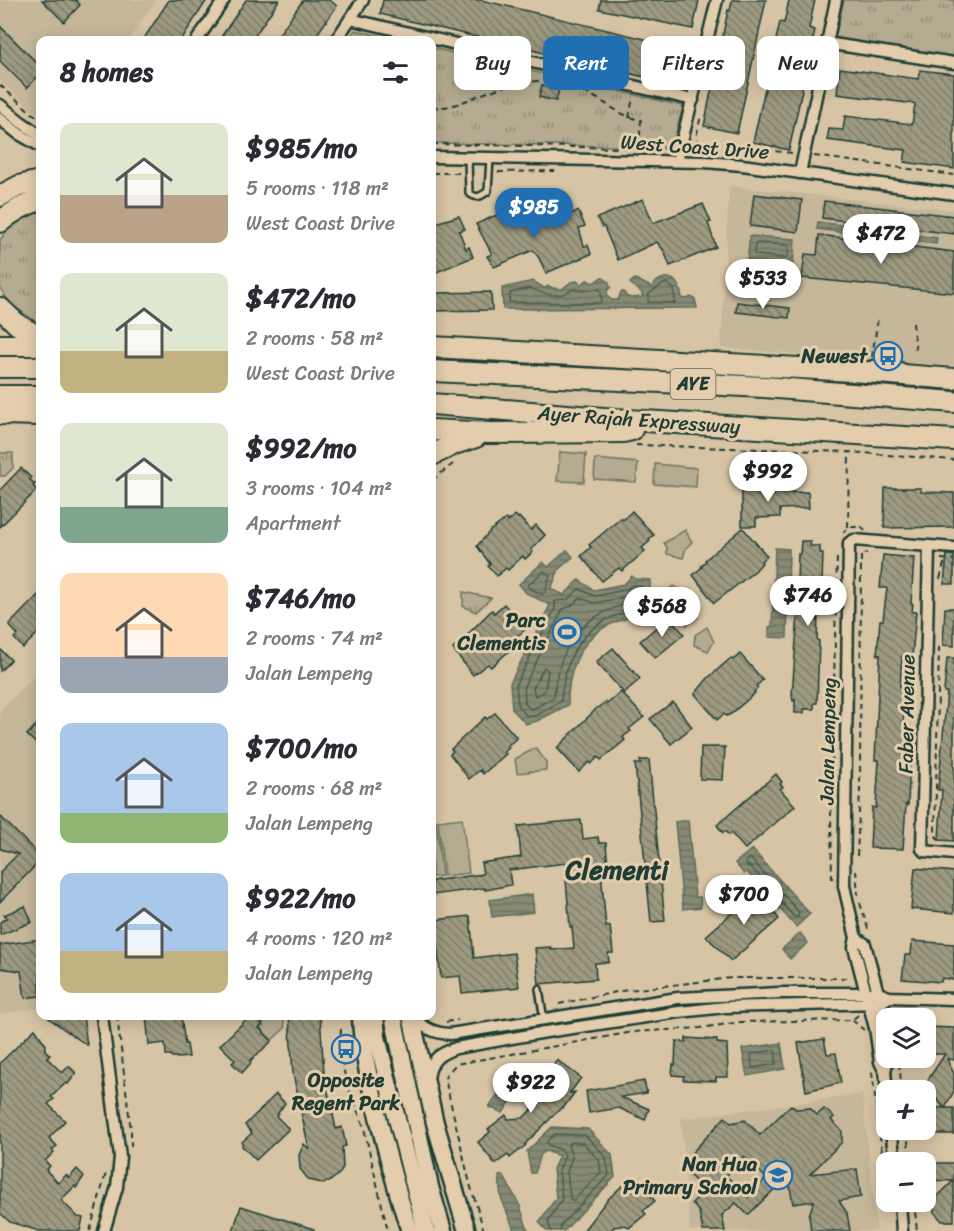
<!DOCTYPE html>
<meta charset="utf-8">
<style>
body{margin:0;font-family:Sriracha,sans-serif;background:#f7f7f7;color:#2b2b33;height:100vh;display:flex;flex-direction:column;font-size:22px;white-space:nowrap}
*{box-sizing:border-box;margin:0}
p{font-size:20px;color:#7c7c81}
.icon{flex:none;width:33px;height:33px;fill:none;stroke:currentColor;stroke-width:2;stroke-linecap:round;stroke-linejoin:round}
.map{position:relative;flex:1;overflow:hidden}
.sheet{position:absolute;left:36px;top:36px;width:400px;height:984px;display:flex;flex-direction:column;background:#fff;border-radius:12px;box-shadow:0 3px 15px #0003}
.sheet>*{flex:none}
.guide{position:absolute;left:454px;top:36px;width:410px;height:54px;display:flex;gap:12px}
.buttons{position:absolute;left:876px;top:1008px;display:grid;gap:12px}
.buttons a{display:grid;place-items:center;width:60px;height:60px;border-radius:12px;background:#fff;box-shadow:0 3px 15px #0003;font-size:30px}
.price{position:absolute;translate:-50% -51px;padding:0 14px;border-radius:21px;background:#fff;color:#222;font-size:20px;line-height:39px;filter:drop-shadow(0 2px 3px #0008)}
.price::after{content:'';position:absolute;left:50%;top:36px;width:18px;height:14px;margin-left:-9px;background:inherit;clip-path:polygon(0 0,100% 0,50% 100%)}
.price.on{background:#1f6fb2;color:#fff}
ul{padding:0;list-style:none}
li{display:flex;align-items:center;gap:18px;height:150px;padding:0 24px}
li span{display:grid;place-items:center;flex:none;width:168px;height:120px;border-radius:12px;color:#555}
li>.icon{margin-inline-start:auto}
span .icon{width:72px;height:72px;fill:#fffc;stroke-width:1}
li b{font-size:26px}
h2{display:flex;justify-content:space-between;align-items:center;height:72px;padding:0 24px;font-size:26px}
.chip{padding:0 21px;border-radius:12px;background:#fff;box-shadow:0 3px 15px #0003;font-size:21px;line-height:54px}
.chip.on{background:#1f6fb2;color:#fff}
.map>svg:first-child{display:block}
.built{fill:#c6b79a}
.grass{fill:url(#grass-tufts);stroke:#6a7462;stroke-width:1.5}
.pitch{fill:#b5ab90;stroke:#6a7462;stroke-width:1.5}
.water{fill:url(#water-rules);stroke:#5d6b5a;stroke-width:1.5}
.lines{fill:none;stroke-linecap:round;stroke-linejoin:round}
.shore{stroke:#485c4e;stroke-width:1.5}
.building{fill:url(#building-back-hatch);stroke:#1f3d34;stroke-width:1.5;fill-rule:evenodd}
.service-casing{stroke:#1f3d34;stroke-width:10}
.minor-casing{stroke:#1f3d34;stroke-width:15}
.primary-casing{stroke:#1f3d34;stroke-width:21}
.motorway-casing{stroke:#1f3d34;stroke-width:24}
.path{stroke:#1f3d34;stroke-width:2;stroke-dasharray:6 4.5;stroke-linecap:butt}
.service{stroke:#e3cdac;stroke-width:5}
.minor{stroke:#e3cdac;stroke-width:10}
.primary{stroke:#e3cdac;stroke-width:16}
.motorway{stroke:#e3cdac;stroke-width:20}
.labels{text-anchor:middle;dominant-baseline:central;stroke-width:6;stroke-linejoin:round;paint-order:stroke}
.shield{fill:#e3cdac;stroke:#5a6858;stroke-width:1.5}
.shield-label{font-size:18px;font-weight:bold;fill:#1f3d34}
.street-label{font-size:20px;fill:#1f3d34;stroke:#e3cdac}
.poi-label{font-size:20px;font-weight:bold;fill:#1f3d34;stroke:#e3cdac;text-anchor:end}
.district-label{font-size:26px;font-weight:bold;fill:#1f3d34;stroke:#e3cdac}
</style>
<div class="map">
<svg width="954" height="1231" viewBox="0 0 954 1231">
<defs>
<pattern id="grass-tufts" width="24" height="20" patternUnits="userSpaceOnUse" patternTransform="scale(1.5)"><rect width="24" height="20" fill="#b5ab90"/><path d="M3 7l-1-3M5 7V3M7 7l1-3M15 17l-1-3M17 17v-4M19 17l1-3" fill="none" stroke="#938c76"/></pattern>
<pattern id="water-rules" width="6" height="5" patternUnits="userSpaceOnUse" patternTransform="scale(1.5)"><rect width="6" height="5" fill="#868a74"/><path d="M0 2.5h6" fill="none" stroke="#6d7260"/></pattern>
<pattern id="building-back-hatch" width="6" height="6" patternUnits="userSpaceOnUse" patternTransform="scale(1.5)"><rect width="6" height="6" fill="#9e9a81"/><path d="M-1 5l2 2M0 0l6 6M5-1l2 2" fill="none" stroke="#807f6a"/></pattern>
</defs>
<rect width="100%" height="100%" fill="#d7c4a5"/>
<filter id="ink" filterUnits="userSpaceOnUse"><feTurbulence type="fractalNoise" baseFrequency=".0167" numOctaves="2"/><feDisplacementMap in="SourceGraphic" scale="12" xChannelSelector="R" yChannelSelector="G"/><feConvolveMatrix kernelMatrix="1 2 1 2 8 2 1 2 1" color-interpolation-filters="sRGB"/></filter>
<g filter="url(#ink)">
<!-- built -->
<g class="built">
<polygon points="0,0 156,0 129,40 40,40 40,115 33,111 0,81"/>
<polygon points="729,186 954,210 954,366 721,348"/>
<polygon points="40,670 40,1008 0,1014 0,711"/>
<polygon points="862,1094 877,1231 690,1231 681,1119"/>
</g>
<!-- grass -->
<g class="grass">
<polygon points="844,0 954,0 954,59 834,41"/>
<polygon points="355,30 399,40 348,40"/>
<polygon points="432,48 683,106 672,147 432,143"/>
<polygon points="40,211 40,325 10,303 0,288 0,240 7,230 19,220"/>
<polygon points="0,453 13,453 13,468 5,476 0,476"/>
<polygon points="685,530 692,542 686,548 683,558 667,554 667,547 664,543"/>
<polygon points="674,586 685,593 683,596 685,602 693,605 697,618 687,625 673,614 662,614 663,592"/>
<polygon points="463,592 491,598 476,612 463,606"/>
<polygon points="707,627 714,642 708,651 694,645 695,635"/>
<polygon points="536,748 546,762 546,770 517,773 515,759"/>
<polygon points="262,1016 278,1016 284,1021 285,1028 272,1040 260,1028 265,1019"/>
</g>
<!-- pitch -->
<g class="pitch">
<polygon points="560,452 586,454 584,482 557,481"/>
<polygon points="595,459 638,463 636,482 594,479"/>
<polygon points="655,464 697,468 696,487 654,484"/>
<polygon points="462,818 469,873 444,876 438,821"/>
<polygon points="436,821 442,876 432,877 432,822"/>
</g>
<!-- water -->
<g class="water">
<polygon points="818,222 937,238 936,244 817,229"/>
<polygon points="750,236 795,239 793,264 747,261"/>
<path d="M602,277L609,282V285L611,287L607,291L608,297L612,300H618L621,292H624L626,296L630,298L642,297V293L630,283L635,279L651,287C666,271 679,277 682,298L687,299L691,297L695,299L697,308L503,309L502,288L533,281L544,288L549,286L553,288L562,289L571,282L577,281L581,285L587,280L593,283Z"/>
<polygon points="775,548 789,549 787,638 769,637 769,627 772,626"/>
<path d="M567,550L573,557L559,569L551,589L564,595L579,580L594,590L624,584L632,576L635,579L651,580L646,612C634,616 621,620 609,625C579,639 567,674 568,705L537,721L526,724L512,709L510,683L550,605L526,593L519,584L543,562L548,567Z"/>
<polygon points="688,820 695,897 700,897 701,907 683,909 675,822"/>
<polygon points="752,849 810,914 796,927 747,872 744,874 735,863"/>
<polygon points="532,894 534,912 492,917 490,900"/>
<polygon points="800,933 808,943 790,959 782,949"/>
<polygon points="781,1043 785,1069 747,1076 742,1049"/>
<polygon points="507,1081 523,1082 503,1113 489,1107"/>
<polygon points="552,1127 588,1129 612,1155 615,1177 564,1231 547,1231 539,1222 556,1198 553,1169 559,1156 546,1151 541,1154 535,1173 531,1173 527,1151"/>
<polygon points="503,1175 520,1206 528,1231 514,1230 501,1197 499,1176"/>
</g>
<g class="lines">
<!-- shore -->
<g class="shore">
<polygon points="757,243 787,245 789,247 788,256 785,258 756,255 754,253 755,245"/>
<polygon points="667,283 674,289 675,303 648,302 649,294 661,285"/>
<path d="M531,288C543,296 562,298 573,289L581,291L598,289L601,291L602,301L599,303L509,302L510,293Z"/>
<polygon points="544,571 550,575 545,592 542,594 531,589 528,585"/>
<path d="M633,585L643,587L640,607C629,613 615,614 604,621C573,639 564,668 561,701L535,716H527L518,706L516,684L555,609V601L567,600L579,589L595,596L625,590Z"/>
<path d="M630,596L634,598L633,602C622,606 611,608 601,614C570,630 556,663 554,697L533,709L529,708L525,703L524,686L563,609L571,606L580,598L595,603Z"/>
<polygon points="544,667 548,670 545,691 535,696 533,688"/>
<polygon points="750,858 799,912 798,917 794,917 752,868 746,865 746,862"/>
<polygon points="774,1050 776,1053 776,1064 752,1068 751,1054"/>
<polygon points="571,1142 583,1143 599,1160 601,1172 573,1201 570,1198 567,1172 572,1157 568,1145"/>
<polyline points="551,1231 548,1221 562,1199 559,1170 565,1156 562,1150 548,1145 547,1141 555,1134 585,1135 606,1157 609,1175 561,1225 560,1231"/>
</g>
</g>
<!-- building -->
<g class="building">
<polygon points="42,0 76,0 80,5 64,22"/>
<polygon points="169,0 207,0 181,40 143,40"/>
<polygon points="246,0 279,0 252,40 219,40"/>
<polygon points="303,0 329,0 337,6 313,40 275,40"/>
<polygon points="383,0 481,0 687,49 678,85 380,14"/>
<polygon points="601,0 699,0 693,29 599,9"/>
<polygon points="732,0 766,0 737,133 704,126 728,10 730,11"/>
<polygon points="789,0 815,0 809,28 815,30 789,150 753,142 780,22 784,23"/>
<polygon points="0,26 40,66 40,74 27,88 0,61"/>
<polygon points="840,68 918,79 920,70 954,74 954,169 904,162 906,150 827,140 829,129 843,130 845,116 912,124 915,104 837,94"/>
<polygon points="542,85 559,89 556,101 539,97"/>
<polygon points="754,194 802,200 798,232 750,226"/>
<polygon points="643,199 653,223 703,204 711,222 708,223 716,247 670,266 664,251 657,242 618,260 604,227 602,227 597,218"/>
<polygon points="824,201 954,216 954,234 822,218"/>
<polygon points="522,204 533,228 578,211 585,226 579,228 584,246 588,245 591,254 546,273 539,258 533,250 494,267 487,256 492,254 476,224"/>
<polygon points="459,216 465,229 459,231 466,249 469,247 473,257 432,274 432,224"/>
<polygon points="819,235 954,252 954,293 802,278 805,254 817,255"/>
<polygon points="491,292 492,310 432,311 432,293"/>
<polygon points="737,302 790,308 789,318 736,312"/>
<polygon points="21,468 31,478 30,480 35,484 33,486 37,490 0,527 0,490"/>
<polygon points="756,481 756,493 808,492 809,508 780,509 780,517 756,518 756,526 742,526 742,482"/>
<polygon points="885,488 921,488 921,492 954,493 954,527 884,528"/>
<polygon points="632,511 654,535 649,539 650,541 642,548 645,551 622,571 619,568 602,581 581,556 591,547 589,545 621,518 623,520"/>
<polygon points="515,515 518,518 519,517 531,530 536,525 545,535 531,550 533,552 525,559 523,556 508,570 506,568 497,576 488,566 490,564 477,546 491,530 506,519 508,522"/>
<polygon points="743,528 767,556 761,561 762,563 755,571 714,603 693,575 702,567 701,566 706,561 705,560"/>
<polygon points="801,541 811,541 810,546 820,546 820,553 823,553 821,615 818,615 817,640 819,641 817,703 814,703 814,709 804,709 804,713 795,713 795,700 793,701 792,695 798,613 796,613 796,607 798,554 800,554"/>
<polygon points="883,555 914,558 911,603 913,604 912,612 916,612 912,657 902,656 900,687 905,688 903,726 911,727 908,805 906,804 903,849 870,848 872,807 876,808 879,760 875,760 880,655 877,655 880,620 883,620 887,588 880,588"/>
<polygon points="947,555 954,555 954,584 944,584"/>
<polygon points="40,593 40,631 23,648 14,638 18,635 9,625"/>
<polygon points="504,604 526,629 517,636 519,638 511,645 513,647 508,652 491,667 488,664 473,675 453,649 492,610 494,613"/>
<polygon points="945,608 954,608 954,646 943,645"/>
<polygon points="669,617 684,634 655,658 640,641"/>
<polygon points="613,648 640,679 624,693 596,662"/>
<polygon points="0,649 11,660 0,671"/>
<polygon points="740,654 763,680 756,686 758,688 754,692 755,693 731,714 726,716 724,714 717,720 695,694 708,678 731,658 733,660"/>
<polygon points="947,658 954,658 954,841 939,840 942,790 938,790 947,692 944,692"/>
<polygon points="621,692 644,717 629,729 631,731 623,737 625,740 601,760 598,757 591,764 589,762 579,772 557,748 597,708 606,702 607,704"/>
<polygon points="673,702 692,727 671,744 650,719"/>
<polygon points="495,713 517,738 507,746 509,748 504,752 506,754 483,774 480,770 469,779 450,754 453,751 451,749 485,717 487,719"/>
<polygon points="40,721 40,747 27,735"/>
<polygon points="701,747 725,747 723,780 700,779"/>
<polygon points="640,760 649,760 665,921 651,922 635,764 641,764"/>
<polygon points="776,774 782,782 780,784 783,787 780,789 795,806 745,849 731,833 729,835 725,831 723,833 717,825"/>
<polygon points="0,816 40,856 40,861 0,902 0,872 18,854 0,849"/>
<polygon points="581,820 583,839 598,837 599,843 606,843 608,868 602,868 602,883 606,927 610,926 613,953 608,953 609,962 595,963 596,979 539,984 535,948 551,947 551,950 574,948 572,927 570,927 566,880 568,880 566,863 509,870 511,885 485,890 485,888 432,895 432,881 483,874 481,863 521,857 518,826"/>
<polygon points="915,868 954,872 954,913 911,909"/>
<polygon points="760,888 767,896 765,898 768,901 766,903 779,919 731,961 706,936"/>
<polygon points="25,906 32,922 0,935 0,922 7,918 4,915"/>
<polygon points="470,916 474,958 514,953 519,987 462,993 460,976 441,978 434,920"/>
<polygon points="40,939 40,996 25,998 21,971 0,968 0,945"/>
<polygon points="912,941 954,944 954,980 942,978 941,982 902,979 905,955 911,955"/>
<polygon points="46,1016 83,1016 87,1045 72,1035"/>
<polygon points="146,1016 181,1016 185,1044 187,1044 189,1057 177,1058 177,1057 172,1057 171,1055 166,1055 165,1043 149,1045"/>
<polygon points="250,1016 268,1016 261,1023 263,1025 259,1028 272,1041 250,1061 251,1063 242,1073 232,1063 235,1060 220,1045"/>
<polygon points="289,1016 320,1016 324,1073 336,1129 342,1127 346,1146 342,1147 343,1167 340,1173 329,1182 322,1183 309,1180 300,1169 299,1155 304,1144 309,1149 293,1074"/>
<polygon points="926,1027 954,1028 954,1060 947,1059 954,1074 954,1091 945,1108 954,1108 954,1134 929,1134 926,1129 926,1115 929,1107 944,1108 925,1084 945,1054 926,1054"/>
<polygon points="35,1029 46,1045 45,1050 50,1055 47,1058 62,1073 69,1066 76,1073 68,1084 66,1083 51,1097 54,1099 48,1104 65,1121 49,1138 57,1146 52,1150 54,1152 45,1161 50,1166 46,1170 58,1183 66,1175 69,1178 77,1169 84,1176 76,1188 75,1186 61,1200 78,1217 83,1218 80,1231 39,1231 10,1222 0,1213 0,1063"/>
<polygon points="686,1038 717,1040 717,1043 727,1044 728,1077 716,1077 716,1081 683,1080 684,1076 672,1075 673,1064 675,1065 676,1041 686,1042"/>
<polygon points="824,1039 827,1054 836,1053 841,1083 806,1091 798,1043"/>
<polygon points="557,1060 581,1078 570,1093 575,1092 563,1108 562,1107 525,1144 526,1145 510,1158 508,1155 495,1164 478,1142 490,1132 488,1129 506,1115 508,1119 523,1118 536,1105 536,1090 533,1088 546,1070 548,1072"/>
<polygon points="644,1081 647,1093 621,1097 649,1109 645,1120 619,1108 589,1113 586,1091"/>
<polygon points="276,1094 285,1103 276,1116 289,1129 256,1160 242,1146 242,1142 252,1133 245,1125"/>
<path d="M791,1105L796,1109L810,1108L817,1115L824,1109L834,1117L831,1120L842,1131V1142L810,1174L857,1169L861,1197L839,1201L847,1213L850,1231H811L809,1215L814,1201L793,1204L788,1176L748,1215L736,1203L722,1215L725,1231H703L699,1212L692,1203L705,1190L688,1174L693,1161L688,1157L725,1117L731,1123L745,1120L760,1135ZM744,1156L766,1178L748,1197L726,1176Z"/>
<polygon points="926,1163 954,1163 954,1221 942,1221 934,1212 934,1200 953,1181 926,1180"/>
<polygon points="636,1179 655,1201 643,1211 646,1214 629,1228 626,1225 614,1227 610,1231 583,1231 607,1200 622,1186 625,1189"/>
<polygon points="241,1206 314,1229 314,1231 233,1231"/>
</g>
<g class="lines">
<!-- service casing -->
<g class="service-casing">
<g id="service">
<path d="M468,158L469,193C477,199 480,197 488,191L490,158"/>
<path d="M868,365C882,360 894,361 907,369"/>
<polyline points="539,989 544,1020"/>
</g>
</g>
<!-- minor casing -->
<g class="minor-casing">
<g id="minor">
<polyline points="350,19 693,100"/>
<polyline points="197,40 224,0"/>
<polyline points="336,40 363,0"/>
<polyline points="826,43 954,63"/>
<polyline points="0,105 21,122 40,135"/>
<polyline points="0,119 19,134 40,146"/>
<polyline points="432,157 705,162 742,165 954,194"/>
<polyline points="677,161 717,0"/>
<polyline points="800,173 836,0"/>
<polyline points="929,547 922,849 924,851 954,854"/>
<polyline points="856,938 865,944 878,993 886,1048"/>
<polyline points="102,1016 120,1157 117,1187 104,1231"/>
<path d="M412,1016C424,1028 433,1033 450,1034L678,998L779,993H878L889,997L954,999"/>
<polyline points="885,1072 880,1062 875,1028 854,947 856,938 844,886 849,543 854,540 954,548"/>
<path d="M428,1078C431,1059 439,1054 456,1048L546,1032L679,1012L726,1007L880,1003L889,997"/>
<polyline points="887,1090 885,1072 888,1058"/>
<polyline points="891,1130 895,1162"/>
<polyline points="900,1202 902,1231"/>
</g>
</g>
<!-- primary casing -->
<g class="primary-casing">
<g id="primary">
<path d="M361,1016C362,1054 372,1091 381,1129C390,1163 398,1197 410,1231"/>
<polyline points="375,1016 377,1037 396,1115 426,1231"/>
<polyline points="393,1016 430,1187 443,1231"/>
<polyline points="411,1016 435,1123 467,1231"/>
</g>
</g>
<!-- motorway casing -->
<g class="motorway-casing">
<g id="motorway">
<polyline points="0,196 19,186 40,181"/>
<path d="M0,222C13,211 24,205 40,200"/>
<polyline points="0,308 18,325 40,337"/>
<polyline points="0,345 40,345"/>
<polyline points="432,347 852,371 954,379"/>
<polyline points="0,367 40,367"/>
<polyline points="432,371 764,387 954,402"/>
<polyline points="0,396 40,396"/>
<polyline points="432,404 628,420 954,440"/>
<polyline points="0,414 40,415"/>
<polyline points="432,430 490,433 623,432 632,430"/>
<polyline points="432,455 457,443 476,437"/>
</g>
</g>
<!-- path -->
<g class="path">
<polyline points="0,85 32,113 40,119"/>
<path d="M432,107C450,109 464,101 480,95C498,88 519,81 539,81C558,81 579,89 596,98C611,106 623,117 641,120L639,148"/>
<polyline points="629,118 633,97"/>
<polyline points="692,143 793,153"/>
<polyline points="432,144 669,149"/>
<polyline points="700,144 696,138 701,115"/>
<polyline points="814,156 954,175"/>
<polyline points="498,172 555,171"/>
<polyline points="432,173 459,173"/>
<polyline points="913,323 916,353"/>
<polyline points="872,357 878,318"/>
<polyline points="636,445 849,452 954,460"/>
<polyline points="432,480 453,464"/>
<polyline points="848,527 849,452"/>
<polyline points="843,533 848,527 862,527 865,531"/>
<polyline points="941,559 954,560"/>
<polyline points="940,579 945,560"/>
<polyline points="939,647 935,835 940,841"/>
<polyline points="857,856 860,790 861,555 867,553"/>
<polyline points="856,870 858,895"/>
<polyline points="832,879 831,814 837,555"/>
<polyline points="860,903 869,932"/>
<polyline points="559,1004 621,991 731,978 850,978"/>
<polyline points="117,1016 131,1131 131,1146"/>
<polyline points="852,1020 864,1030"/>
<polyline points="446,1022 458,1020"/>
<polyline points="341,1029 340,1049 346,1082 363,1124 388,1231"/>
<polyline points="899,1063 902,1090"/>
<polyline points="872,1072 882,1153"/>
<polyline points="907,1130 910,1162"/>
<polyline points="883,1164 886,1188"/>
<polyline points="914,1202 917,1231"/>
<polyline points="90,1231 106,1173"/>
<polyline points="484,1231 470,1184 445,1079 446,1075 456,1064 633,1032 700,1028 741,1022 852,1020 858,1015"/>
</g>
<!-- service -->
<use href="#service" class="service"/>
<!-- minor -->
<use href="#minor" class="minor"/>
<!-- primary -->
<use href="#primary" class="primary"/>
<!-- motorway -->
<use href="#motorway" class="motorway"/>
</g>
</g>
<!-- icons -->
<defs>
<g id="bus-ring" transform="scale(1.5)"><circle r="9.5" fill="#e3cdac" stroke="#1f6fb2" stroke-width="1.5"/><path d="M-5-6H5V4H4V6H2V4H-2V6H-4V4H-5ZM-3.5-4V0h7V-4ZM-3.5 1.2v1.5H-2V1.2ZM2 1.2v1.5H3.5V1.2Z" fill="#1f6fb2"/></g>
<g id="stadium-ring" transform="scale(1.5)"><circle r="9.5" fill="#e3cdac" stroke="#1f6fb2" stroke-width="1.5"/><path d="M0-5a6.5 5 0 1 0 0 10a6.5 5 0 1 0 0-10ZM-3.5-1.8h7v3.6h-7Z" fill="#1f6fb2"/></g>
<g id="school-ring" transform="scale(1.5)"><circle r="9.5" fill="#e3cdac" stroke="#1f6fb2" stroke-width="1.5"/><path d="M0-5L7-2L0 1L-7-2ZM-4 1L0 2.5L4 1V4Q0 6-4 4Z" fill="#1f6fb2"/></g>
</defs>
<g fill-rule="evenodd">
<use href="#bus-ring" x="888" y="356"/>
<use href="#stadium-ring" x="567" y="632"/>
<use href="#bus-ring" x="346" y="1049"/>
<use href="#school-ring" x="778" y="1175"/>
</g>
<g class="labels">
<!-- shield labels -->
<rect class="shield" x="670.5" y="369" width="45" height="30" rx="4.5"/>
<g class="shield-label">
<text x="693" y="384">AYE</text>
</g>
<!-- street labels -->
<g class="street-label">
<text transform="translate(695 147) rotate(4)">West Coast Drive</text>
<text transform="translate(639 420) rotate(4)">Ayer Rajah Expressway</text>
<text transform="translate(907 714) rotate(-89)">Faber Avenue</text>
<text transform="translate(828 741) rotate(-89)">Jalan Lempeng</text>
</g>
<!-- poi labels -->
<g class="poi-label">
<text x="867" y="356">Newest</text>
<text x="546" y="620">Parc<tspan x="546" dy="23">Clementis</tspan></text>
<text x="346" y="1080" text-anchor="middle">Opposite<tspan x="346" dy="23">Regent Park</tspan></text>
<text x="757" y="1164">Nan Hua<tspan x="757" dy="23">Primary School</tspan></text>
</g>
<!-- district labels -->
<g class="district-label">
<text x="617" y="870">Clementi</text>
</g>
</g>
</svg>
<div class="buttons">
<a><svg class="icon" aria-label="layers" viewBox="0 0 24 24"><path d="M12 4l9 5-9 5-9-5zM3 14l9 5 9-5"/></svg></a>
<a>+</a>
<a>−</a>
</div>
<b class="price on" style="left:534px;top:239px">$985</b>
<b class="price" style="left:881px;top:265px">$472</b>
<b class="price" style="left:763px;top:310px">$533</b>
<b class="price" style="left:768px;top:503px">$992</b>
<b class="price" style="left:808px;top:627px">$746</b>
<b class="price" style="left:662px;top:638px">$568</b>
<b class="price" style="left:744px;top:926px">$700</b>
<b class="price" style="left:531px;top:1114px">$922</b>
<div class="guide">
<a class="chip">Buy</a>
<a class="chip on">Rent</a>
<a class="chip">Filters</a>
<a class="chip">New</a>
</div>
<section class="sheet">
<h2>8 homes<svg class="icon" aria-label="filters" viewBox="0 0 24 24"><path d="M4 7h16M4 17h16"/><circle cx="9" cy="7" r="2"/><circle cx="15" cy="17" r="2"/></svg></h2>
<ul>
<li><span style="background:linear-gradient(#dfe7d0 60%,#b9a48a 0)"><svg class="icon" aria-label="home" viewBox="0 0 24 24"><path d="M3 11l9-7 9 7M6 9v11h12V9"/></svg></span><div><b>$985/mo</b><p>5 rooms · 118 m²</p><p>West Coast Drive</p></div></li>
<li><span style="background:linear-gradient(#dfe7d0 65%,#c2b280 0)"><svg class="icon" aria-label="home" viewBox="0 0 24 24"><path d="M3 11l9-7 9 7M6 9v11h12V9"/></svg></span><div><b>$472/mo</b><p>2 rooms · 58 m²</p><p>West Coast Drive</p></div></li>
<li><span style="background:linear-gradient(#dfe7d0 70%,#7fa58c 0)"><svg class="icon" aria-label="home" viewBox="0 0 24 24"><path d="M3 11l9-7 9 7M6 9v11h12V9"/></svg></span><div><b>$992/mo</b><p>3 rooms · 104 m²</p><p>Apartment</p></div></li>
<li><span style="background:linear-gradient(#ffd9b3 70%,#9aa5b1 0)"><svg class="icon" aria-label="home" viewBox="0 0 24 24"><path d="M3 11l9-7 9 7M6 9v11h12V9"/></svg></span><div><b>$746/mo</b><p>2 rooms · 74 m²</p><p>Jalan Lempeng</p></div></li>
<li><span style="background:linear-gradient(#a9c7e8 75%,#8fb573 0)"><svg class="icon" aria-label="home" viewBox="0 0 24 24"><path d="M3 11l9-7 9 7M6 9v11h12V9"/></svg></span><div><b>$700/mo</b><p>2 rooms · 68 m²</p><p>Jalan Lempeng</p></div></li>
<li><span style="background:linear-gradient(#a9c7e8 65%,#c2b280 0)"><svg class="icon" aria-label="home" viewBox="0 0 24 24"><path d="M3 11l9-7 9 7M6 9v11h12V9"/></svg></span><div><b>$922/mo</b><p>4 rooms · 120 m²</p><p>Jalan Lempeng</p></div></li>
</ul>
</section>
</div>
